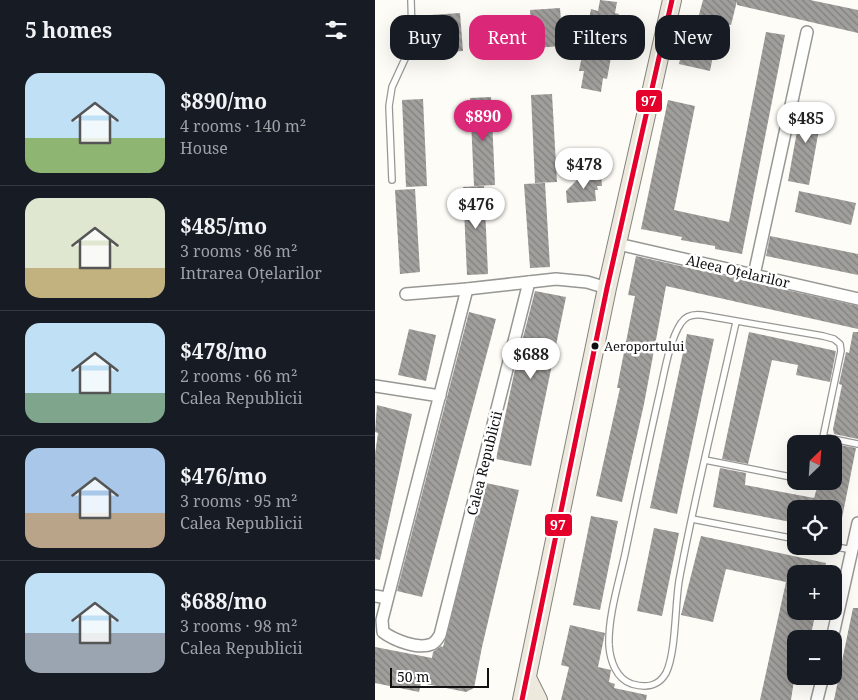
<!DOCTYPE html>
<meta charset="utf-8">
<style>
body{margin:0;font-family:"Noto Serif",serif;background:#20242c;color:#f1f3f6;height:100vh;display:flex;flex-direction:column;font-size:19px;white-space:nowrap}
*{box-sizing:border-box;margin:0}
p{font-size:16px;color:#9ea1a6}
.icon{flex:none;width:28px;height:28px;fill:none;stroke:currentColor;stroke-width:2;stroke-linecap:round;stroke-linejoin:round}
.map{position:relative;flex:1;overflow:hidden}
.side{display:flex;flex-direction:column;background:#171b24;width:375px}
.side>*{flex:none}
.hud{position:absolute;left:15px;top:15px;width:392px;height:45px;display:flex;gap:10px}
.needle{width:32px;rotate:25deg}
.tools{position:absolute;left:412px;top:435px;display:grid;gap:10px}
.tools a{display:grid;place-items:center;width:55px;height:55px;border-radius:10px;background:#171b24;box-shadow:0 5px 20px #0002;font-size:25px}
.scale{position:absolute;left:15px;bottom:12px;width:99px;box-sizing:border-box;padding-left:5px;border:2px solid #111;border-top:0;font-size:14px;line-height:18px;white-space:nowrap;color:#111;-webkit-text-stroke:4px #fff;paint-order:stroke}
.price{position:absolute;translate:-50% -42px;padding:0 11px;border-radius:18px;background:#fff;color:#222;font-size:16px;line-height:32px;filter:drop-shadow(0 1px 2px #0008)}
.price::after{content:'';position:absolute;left:50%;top:30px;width:15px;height:11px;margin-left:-8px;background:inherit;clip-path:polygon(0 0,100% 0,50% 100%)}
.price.current{background:#db2777;color:#fff}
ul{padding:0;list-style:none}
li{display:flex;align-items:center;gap:15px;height:125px;padding:0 25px}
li+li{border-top:1px solid #363941}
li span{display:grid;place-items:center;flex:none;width:140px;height:100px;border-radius:15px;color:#555}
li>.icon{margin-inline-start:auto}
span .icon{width:60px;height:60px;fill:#fffc;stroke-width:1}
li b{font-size:21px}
h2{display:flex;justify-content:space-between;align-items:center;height:60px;padding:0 25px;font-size:21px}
.tag{padding:0 18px;border-radius:15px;background:#171b24;box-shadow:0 5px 20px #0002;font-size:18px;line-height:45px}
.tag.current{background:#db2777;color:#fff}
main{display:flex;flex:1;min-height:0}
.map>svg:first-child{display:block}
.building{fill:url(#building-back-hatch)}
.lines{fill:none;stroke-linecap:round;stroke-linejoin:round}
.service-casing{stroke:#979795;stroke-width:8}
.minor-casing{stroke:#979795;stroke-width:14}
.primary-casing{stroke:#858482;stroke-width:20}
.service{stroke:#fffffe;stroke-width:5.5}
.minor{stroke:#fffffe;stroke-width:11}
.primary{stroke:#ede9dc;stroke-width:18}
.bus-1-casing{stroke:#fff;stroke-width:9}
.bus-1{stroke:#e4002b;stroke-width:5}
.bus-dot{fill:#111;stroke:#fff;stroke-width:2}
.labels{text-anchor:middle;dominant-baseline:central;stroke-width:5;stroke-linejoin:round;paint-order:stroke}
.bus-label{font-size:13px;fill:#111;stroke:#fff;text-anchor:start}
.street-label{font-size:14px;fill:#111;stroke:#fff}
.line-badge{stroke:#fff;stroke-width:2}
.badge-label{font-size:14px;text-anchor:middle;font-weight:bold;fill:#fff}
</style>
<main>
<section class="side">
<h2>5 homes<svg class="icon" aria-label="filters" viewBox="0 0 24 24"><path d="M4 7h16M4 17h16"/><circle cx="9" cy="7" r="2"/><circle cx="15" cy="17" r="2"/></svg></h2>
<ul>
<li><span style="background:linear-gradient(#bfe0f5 65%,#8fb573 0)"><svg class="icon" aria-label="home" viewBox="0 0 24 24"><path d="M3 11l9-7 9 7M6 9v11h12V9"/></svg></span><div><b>$890/mo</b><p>4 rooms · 140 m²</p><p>House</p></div></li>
<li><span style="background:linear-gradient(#dfe7d0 70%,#c2b280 0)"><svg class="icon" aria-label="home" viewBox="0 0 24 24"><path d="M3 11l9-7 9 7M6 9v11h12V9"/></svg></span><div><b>$485/mo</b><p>3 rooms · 86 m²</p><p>Intrarea Oțelarilor</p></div></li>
<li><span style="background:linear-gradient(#bfe0f5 70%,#7fa58c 0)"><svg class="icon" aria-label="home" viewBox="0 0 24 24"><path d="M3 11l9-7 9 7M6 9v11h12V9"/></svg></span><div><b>$478/mo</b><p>2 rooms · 66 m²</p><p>Calea Republicii</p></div></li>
<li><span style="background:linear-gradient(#a9c7e8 65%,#b9a48a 0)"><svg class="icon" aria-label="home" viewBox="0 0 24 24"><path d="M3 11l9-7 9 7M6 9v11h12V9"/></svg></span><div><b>$476/mo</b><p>3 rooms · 95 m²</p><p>Calea Republicii</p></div></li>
<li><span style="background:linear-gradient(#bfe0f5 60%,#9aa5b1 0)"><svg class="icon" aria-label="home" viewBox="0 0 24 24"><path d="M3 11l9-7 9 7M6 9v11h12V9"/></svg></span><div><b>$688/mo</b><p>3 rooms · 98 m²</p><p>Calea Republicii</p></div></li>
</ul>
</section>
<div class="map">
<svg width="483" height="700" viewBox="0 0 483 700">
<defs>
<pattern id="building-back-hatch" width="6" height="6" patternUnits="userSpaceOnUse" patternTransform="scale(1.25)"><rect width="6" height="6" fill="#a19f9c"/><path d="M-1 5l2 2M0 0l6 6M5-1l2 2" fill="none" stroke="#82807e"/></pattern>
</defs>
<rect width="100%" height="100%" fill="#fdfcf7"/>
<!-- building -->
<g class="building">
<polygon points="225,0 242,2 240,13 244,14 232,79 228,78 226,92 206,88 209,71 204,71 216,9 223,11"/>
<polygon points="328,0 435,0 483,10 483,33 362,5 362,1 356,25 348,23 345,31 343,31 335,71 304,64 312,24 321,26"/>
<polygon points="185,8 188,46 158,48 155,10"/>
<polygon points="85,13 88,51 57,53 55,15"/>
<polygon points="391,32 410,35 367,254 340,249 340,246 306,240 307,237 266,229 293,100 320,106 299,210 354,222"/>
<polygon points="177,94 182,182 160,183 156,95"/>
<polygon points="116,97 120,185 99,186 95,98"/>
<polygon points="48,99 52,186 31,187 27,100"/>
<polygon points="427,104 448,107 434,185 413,181"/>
<polygon points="226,176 227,186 222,186 223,190 220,190 221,201 192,203 191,191 205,177"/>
<polygon points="170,183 175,267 155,268 149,184"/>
<polygon points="109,186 113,274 92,275 88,187"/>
<polygon points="40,189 45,272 25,274 20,190"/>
<polygon points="424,191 481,203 476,225 420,212"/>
<polygon points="395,236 483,254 483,275 391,256"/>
<polygon points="261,256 483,306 483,329 291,286 269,404 247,502 221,496 245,388 242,388 260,296 253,295"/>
<polygon points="160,291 191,297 156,466 121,459 140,369"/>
<polygon points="94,312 121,319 47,597 22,591"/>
<polygon points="34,329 61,335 51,381 23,375"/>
<polygon points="374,332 461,351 455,382 421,375 423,365 397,360 373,464 347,459"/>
<polygon points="478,332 483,332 483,439 459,434 458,429 467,385 464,384 471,352 474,353"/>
<polygon points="312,334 339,339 302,514 275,508"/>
<polygon points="2,405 37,414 5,560 0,559 0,454 3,433 0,432"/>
<polygon points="459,444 481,448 464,533 459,533 459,509 421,509 421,523 338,507 345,468 371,473 370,485 439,498 444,481 459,481"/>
<polygon points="111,483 144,490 107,647 99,688 91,692 46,683 44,692 0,683 0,647 57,658 58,652 66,646 68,647"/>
<polygon points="216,516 243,521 225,610 198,605"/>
<polygon points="279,528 304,533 287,616 262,611"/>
<polygon points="326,536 451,563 448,574 421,574 421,611 441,611 435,639 421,636 421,667 416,700 385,700 411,582 351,569 338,622 306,615"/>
<polygon points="478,608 483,608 483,700 459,700"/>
<polygon points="195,625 230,633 223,667 236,670 234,682 240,684 239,688 272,695 271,700 186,700 194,667 186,665"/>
</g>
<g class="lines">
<!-- service casing -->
<g class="service-casing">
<g id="service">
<polyline points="17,180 14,106 17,87 35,48 37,36 36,0"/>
<path d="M361,322C342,408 320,494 304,581C300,605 301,653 291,673C283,687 271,688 257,684C241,679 235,660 234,645C233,616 244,582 250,554C261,501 272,449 284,396C289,375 294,341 306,323C311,315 319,314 327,315L448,336L459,339L465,344L466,351L448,437L483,444"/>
<polyline points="330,460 421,478"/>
<polyline points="438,481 439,481"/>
<polyline points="317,519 421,539"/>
<polyline points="457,546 477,550"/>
</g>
</g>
<!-- minor casing -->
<g class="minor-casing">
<g id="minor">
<polyline points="243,244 483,299"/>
<polyline points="379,275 432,32"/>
<path d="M92,289L7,620L8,632C19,640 43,650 57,644C61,642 63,638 65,635L154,282"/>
<polyline points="31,294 92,289 181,279 212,282 232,288"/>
<polyline points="0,386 65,396"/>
<polyline points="0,596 12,598"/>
<polyline points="457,639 483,523"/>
<polyline points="442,700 448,676"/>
</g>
</g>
<!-- primary casing -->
<g class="primary-casing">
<g id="primary">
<polyline points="152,678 163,700"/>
<polyline points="147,700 232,288 297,0"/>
</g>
</g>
<!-- service -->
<use href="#service" class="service"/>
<!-- minor -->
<use href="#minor" class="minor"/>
<!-- primary -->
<use href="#primary" class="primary"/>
<!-- bus-1 casing -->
<g class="bus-1-casing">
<polyline id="bus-1" points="147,700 232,288 297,0"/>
</g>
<!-- bus-1 -->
<use href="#bus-1" class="bus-1"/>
</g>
<!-- markers -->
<circle class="bus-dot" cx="220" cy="346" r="4.5"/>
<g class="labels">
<!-- bus labels -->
<g class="bus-label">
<text x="229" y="346">Aeroportului</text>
</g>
<!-- street labels -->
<g class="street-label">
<text transform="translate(363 271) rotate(13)">Aleea Oțelarilor</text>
<text transform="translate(109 463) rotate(-76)">Calea Republicii</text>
</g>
</g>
<g class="line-badge">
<rect x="260" y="89" width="28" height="24" rx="5" fill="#e4002b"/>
<rect x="169" y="513" width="29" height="24" rx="5" fill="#e4002b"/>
</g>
<g class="badge-label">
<text x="274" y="106">97</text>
<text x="183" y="530">97</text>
</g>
</svg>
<div class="tools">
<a><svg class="needle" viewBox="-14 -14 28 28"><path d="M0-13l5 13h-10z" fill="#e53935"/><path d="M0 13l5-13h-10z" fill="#9ea1a6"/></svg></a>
<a><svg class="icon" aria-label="locate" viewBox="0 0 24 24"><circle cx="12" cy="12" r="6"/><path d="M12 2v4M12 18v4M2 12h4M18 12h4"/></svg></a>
<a>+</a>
<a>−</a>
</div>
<div class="scale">50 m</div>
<b class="price current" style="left:108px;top:142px">$890</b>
<b class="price" style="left:431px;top:144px">$485</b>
<b class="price" style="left:209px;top:190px">$478</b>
<b class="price" style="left:101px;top:230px">$476</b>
<b class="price" style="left:156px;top:380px">$688</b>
<div class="hud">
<a class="tag">Buy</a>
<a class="tag current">Rent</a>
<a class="tag">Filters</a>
<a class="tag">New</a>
</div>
</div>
</main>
